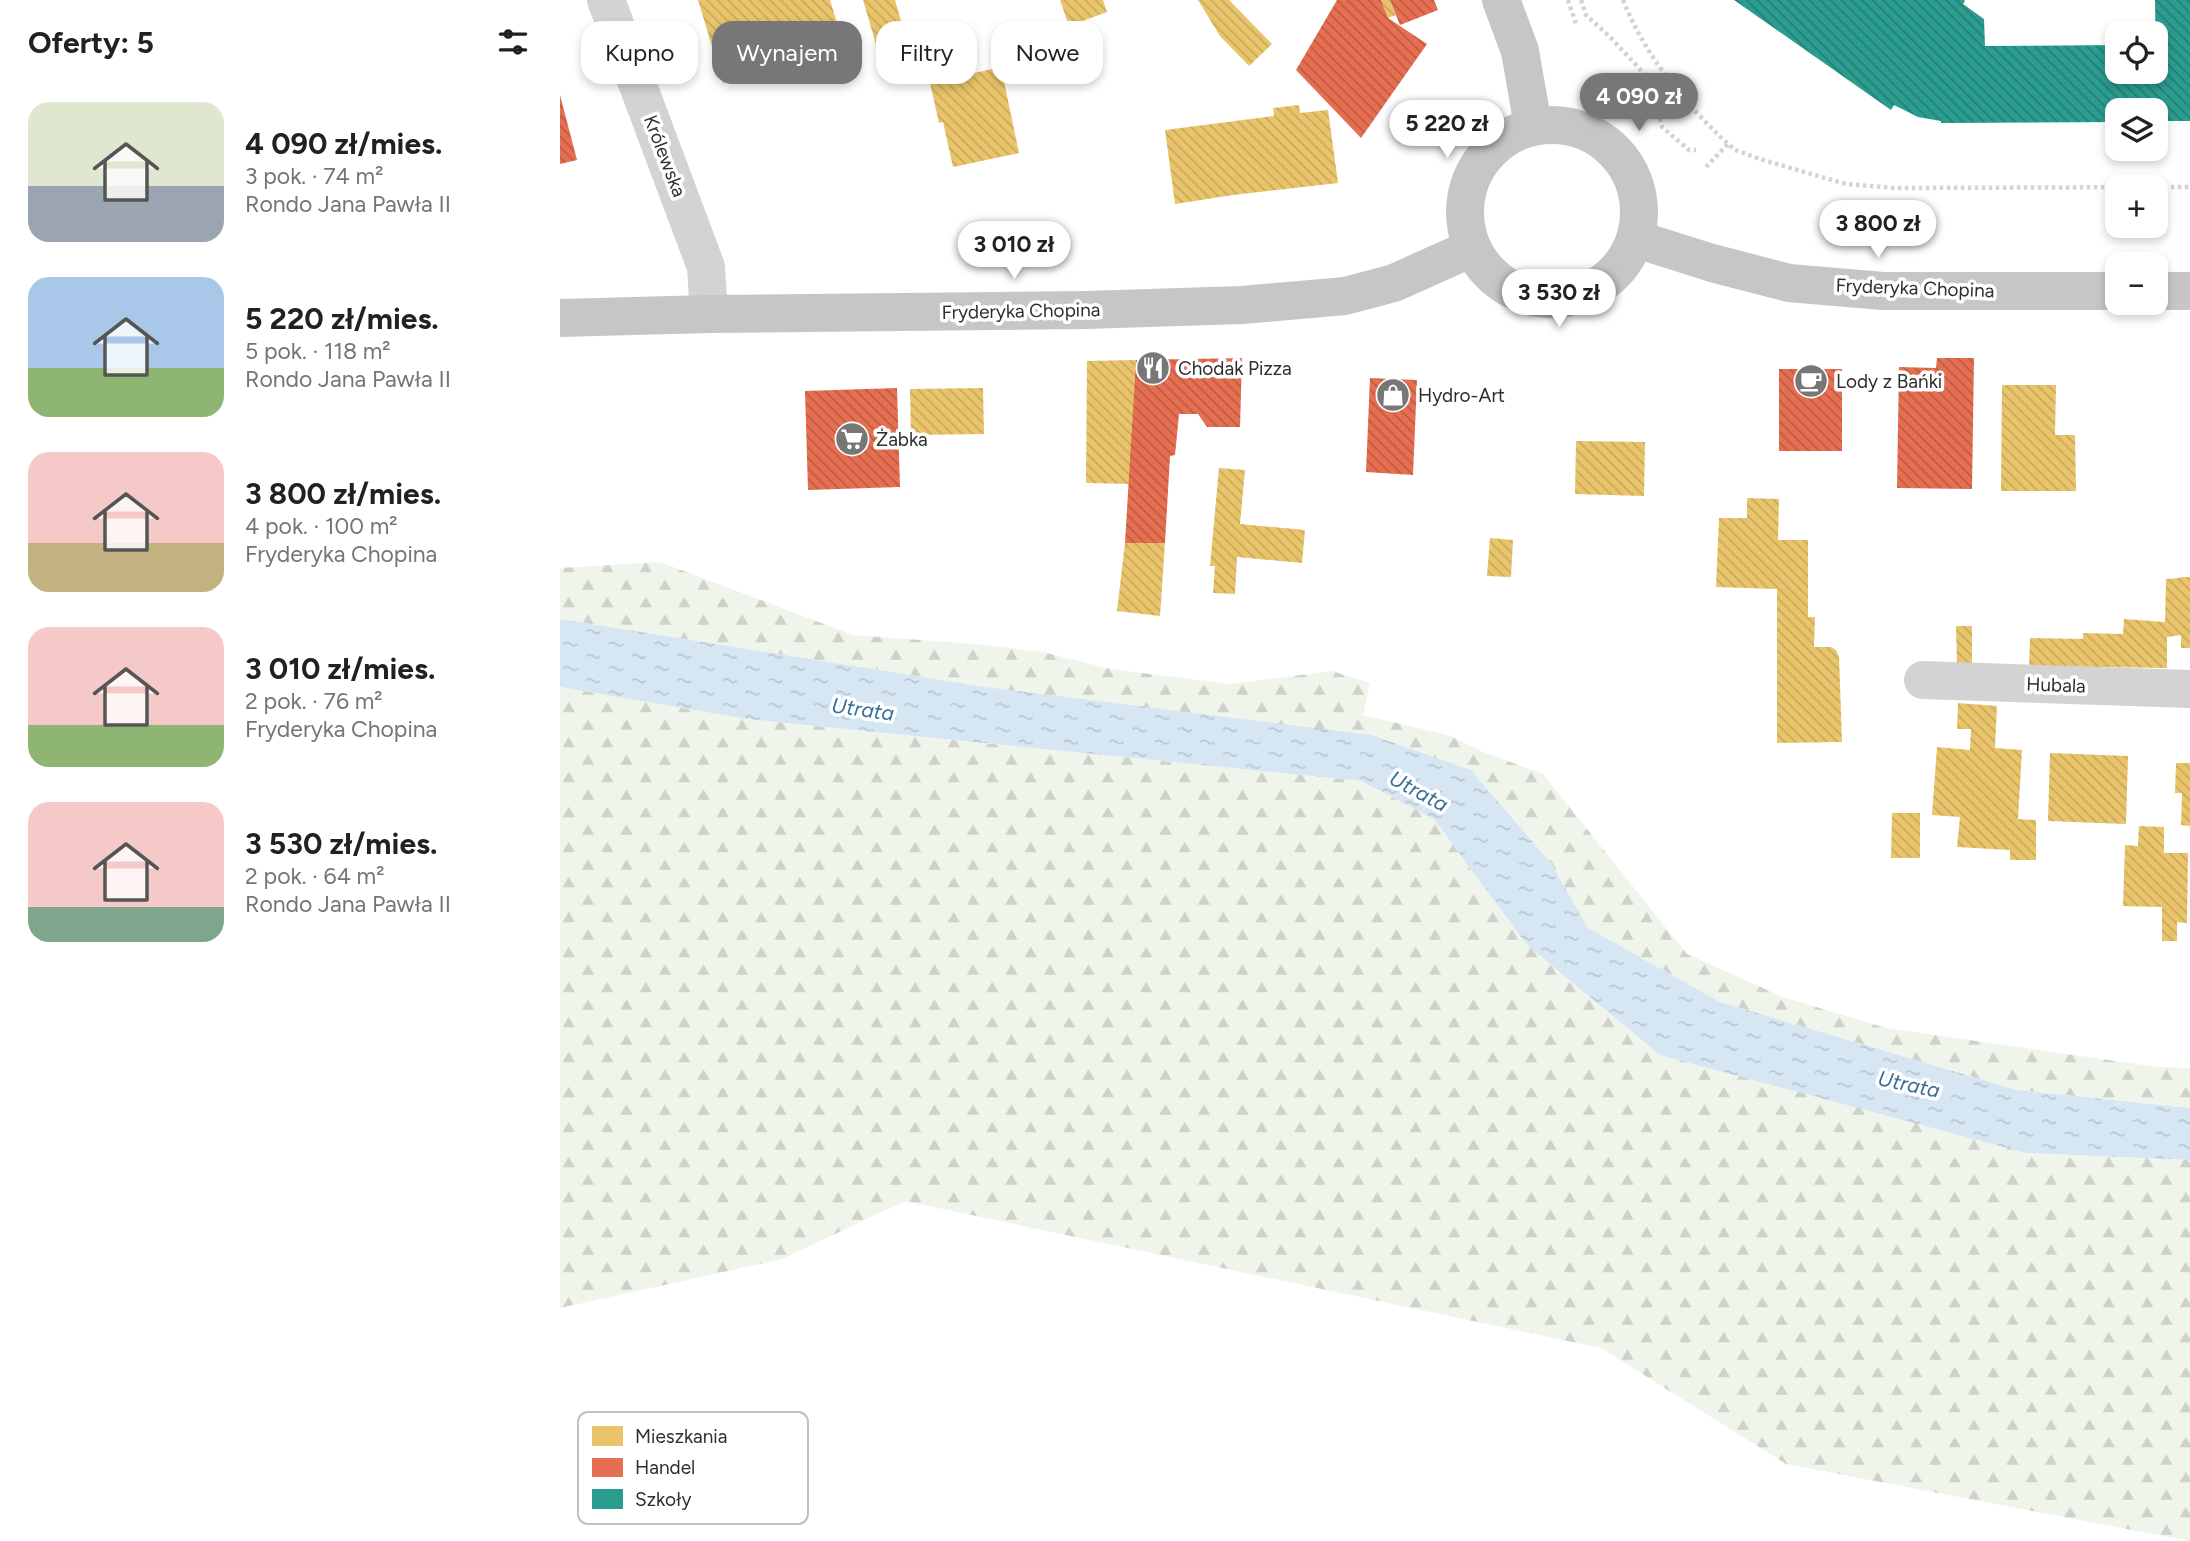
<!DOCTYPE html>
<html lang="pl">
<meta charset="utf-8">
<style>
body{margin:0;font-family:Figtree,sans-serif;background:#f6f6f6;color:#202124;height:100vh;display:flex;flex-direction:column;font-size:26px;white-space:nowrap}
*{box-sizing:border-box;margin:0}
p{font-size:23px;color:#757577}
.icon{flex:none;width:38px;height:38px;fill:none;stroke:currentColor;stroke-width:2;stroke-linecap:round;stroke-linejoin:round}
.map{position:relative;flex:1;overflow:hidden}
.side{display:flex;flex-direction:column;background:#fff;width:560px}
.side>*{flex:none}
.banner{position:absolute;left:21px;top:21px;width:665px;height:63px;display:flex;gap:14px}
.buttons{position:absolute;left:1545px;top:21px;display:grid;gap:14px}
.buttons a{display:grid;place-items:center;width:63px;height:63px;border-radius:14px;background:#fff;box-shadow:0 4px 10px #0003;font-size:35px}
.price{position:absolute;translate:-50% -60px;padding:0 16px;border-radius:24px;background:#fff;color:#222;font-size:23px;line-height:46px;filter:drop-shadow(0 2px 4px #0008)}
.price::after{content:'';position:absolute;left:50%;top:42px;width:21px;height:16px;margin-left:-10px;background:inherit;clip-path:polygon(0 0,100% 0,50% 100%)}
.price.on{background:#777;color:#fff}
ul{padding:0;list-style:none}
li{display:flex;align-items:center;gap:21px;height:175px;padding:0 28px}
li span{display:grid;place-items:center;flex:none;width:196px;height:140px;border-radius:21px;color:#555}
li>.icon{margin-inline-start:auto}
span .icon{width:84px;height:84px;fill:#fffc;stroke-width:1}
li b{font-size:30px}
h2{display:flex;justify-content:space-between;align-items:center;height:84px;padding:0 28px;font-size:30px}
.tag{padding:0 24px;border-radius:21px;background:#fff;box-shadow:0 4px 10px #0003;font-size:24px;line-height:63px}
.tag.on{background:#777;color:#fff}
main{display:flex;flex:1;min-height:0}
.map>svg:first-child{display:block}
.forest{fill:url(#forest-firs)}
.water{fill:url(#water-ripples)}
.homes{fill:url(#homes-back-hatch)}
.shops{fill:url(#shops-back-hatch)}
.schools{fill:url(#schools-back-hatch)}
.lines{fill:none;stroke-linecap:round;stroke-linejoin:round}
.path{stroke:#d3d3d3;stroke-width:4.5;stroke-dasharray:3.5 3.5;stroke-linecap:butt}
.minor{stroke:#d3d3d3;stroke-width:38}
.major{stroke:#c6c6c6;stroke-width:38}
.labels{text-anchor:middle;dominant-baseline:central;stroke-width:7;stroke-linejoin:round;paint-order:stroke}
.street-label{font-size:19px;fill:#2e2e2e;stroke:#fff}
.poi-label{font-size:19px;fill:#2e2e2e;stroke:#fff;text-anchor:start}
.water-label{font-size:21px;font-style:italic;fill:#346d97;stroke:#fff}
.key{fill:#fff;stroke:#c0c0c0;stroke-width:2}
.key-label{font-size:19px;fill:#2e2e2e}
</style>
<main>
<section class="side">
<h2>Oferty: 5<svg class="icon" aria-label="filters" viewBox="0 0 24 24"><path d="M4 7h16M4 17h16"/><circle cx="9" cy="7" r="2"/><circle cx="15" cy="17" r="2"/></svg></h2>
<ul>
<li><span style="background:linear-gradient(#dfe7d0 60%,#9aa5b1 0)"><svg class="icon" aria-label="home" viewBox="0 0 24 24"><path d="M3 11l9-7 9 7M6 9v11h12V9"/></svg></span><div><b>4 090 zł/mies.</b><p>3 pok. · 74 m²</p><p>Rondo Jana Pawła II</p></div></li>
<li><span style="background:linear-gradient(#a9c7e8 65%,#8fb573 0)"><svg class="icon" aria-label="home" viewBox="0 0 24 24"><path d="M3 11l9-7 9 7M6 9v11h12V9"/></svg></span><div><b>5 220 zł/mies.</b><p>5 pok. · 118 m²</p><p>Rondo Jana Pawła II</p></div></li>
<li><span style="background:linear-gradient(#f6c9c9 65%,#c2b280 0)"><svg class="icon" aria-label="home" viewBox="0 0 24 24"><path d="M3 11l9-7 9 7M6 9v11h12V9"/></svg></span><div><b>3 800 zł/mies.</b><p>4 pok. · 100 m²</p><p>Fryderyka Chopina</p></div></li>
<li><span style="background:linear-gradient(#f6c9c9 70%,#8fb573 0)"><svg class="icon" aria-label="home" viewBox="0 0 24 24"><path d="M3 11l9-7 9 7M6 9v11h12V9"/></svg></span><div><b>3 010 zł/mies.</b><p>2 pok. · 76 m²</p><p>Fryderyka Chopina</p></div></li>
<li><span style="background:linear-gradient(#f6c9c9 75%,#7fa58c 0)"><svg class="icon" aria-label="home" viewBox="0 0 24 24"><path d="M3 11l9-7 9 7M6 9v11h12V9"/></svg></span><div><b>3 530 zł/mies.</b><p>2 pok. · 64 m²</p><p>Rondo Jana Pawła II</p></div></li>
</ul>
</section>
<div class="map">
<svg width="1630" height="1541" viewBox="0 0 1630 1541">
<defs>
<pattern id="forest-firs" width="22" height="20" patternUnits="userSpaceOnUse" patternTransform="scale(1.75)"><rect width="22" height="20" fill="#f0f5eb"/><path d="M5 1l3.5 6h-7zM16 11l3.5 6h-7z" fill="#ced2ca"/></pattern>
<pattern id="water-ripples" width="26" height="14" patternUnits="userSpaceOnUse" patternTransform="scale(1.75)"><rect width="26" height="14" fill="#d6e6f3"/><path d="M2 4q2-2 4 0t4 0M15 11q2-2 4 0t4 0" fill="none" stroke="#b8c6d1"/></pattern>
<pattern id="homes-back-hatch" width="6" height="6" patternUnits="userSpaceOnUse" patternTransform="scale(1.75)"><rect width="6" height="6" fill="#e9c46a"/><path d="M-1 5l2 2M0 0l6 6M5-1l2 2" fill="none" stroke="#c8a95c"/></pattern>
<pattern id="shops-back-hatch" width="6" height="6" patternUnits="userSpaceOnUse" patternTransform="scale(1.75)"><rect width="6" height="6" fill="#e76f51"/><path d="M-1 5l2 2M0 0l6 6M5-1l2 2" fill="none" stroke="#bc5c44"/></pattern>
<pattern id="schools-back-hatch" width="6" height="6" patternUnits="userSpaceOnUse" patternTransform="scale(1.75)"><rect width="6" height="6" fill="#2a9d8f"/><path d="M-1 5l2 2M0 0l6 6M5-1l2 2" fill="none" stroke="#248075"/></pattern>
</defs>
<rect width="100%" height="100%" fill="#fff"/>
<!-- forest -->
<g class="forest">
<polygon points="100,562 293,635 415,644 483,652 550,669 670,684 772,671 810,683 803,715 888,735 923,752 983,774 1127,954 1223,997 1326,1028 1597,1067 1630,1068 1630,1108 1457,1090 1160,1002 1028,928 991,863 911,770 425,687 0,619 0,568"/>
<polygon points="0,687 186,719 801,781 874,819 966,944 1466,1153 1630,1160 1630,1541 1226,1464 1041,1348 345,1201 222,1259 0,1308"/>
</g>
<!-- water -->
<polygon class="water" points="0,619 425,687 811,735 911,770 991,863 1028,928 1160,1002 1457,1090 1630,1108 1630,1160 1466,1153 1100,1055 966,944 874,819 801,781 186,719 0,687"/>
<!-- homes -->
<g class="homes">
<polygon points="138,0 270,0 285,49 228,66 225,58 213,62 215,69 211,70 208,62 164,76 167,82 163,83"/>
<polygon points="303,0 335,0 351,56 322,65"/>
<polygon points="500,0 543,0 547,12 509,26"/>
<polygon points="638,0 669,0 712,44 689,66 660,36"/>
<polygon points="821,0 830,0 836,15 828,18"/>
<polygon points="441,67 459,153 393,167 383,122 379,123 370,83"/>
<polygon points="739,105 740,113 768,110 778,183 673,195 615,204 605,130 714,116 713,108"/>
<polygon points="576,360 570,484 526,483 527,361"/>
<polygon points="1442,385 1496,385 1495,435 1515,435 1516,491 1441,491"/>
<polygon points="423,388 424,434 351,435 350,389"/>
<polygon points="1016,441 1085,442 1084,496 1015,494"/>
<polygon points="659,468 685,470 680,524 745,530 742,563 677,557 675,594 653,593 655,566 650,566"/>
<polygon points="1187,498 1219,499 1218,540 1248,540 1248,617 1255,617 1254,647 1271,647 1276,650 1279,657 1282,742 1217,743 1217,589 1156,587 1159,518 1187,518"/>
<polygon points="930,538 953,540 951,577 927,576"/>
<polygon points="565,543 605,543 600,616 557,611"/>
<polygon points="1620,577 1630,577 1630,648 1621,648 1621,635 1607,637 1607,668 1469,666 1470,638 1523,639 1523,633 1563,634 1564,619 1605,622 1606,579 1620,578"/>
<polygon points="1396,626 1412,626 1412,664 1397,664"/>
<polygon points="1398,703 1437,706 1435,748 1462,750 1458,819 1476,820 1476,860 1450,860 1450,850 1397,847 1400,817 1372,815 1377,747 1410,750 1411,729 1397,729"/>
<polygon points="1490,753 1568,756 1566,824 1488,821"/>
<polygon points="1616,763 1630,763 1630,826 1621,825 1622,793 1615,793"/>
<polygon points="1332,813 1360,813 1360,858 1331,858"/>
<polygon points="1579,826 1604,827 1604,853 1628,853 1627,923 1617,922 1617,941 1602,941 1602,907 1563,906 1565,845 1578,846"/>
</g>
<!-- shops -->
<g class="shops">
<polygon points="777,0 821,0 828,18 867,44 801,138 736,70"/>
<polygon points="830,0 874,0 878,10 840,25"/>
<polygon points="0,95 17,160 0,164"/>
<polygon points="682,358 680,427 647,427 638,414 619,414 615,455 610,456 605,543 565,543 576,360"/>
<polygon points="1377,358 1414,358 1412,489 1337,488 1339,367 1376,368"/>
<rect x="1219" y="369" width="63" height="82"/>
<polygon points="810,378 857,380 853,475 806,472"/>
<polygon points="337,388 340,487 248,490 245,391"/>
</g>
<!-- schools -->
<polygon class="schools" points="1174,0 1404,0 1405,1 1403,4 1424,19 1425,46 1558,45 1558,72 1596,72 1595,0 1630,0 1630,121 1596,121 1596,110 1558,110 1558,122 1381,123 1381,121 1358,117 1334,105 1331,110"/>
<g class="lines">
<!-- path -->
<g class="path">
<polyline points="1008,0 1016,24"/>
<polyline points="1021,0 1026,15 1051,38 1091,81 1102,127 1129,150 1136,150"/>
<path d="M1063,0C1085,56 1125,104 1168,144L1175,150L1203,160L1286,184L1335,188L1630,187"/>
<polyline points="1146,167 1168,144"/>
</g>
<!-- minor -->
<g class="minor">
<polyline points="46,0 146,267 149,314"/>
<polyline points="1363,680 1630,689"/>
</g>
<!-- major -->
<g class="major">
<polyline points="941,0 960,51 973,126"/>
<circle cx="992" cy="212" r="87"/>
<polyline points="1076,239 1152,263 1229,283 1323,291 1558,291"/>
<polyline points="1596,291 1630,291"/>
<polyline points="0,318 149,314 526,310 682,305 785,296 834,283 912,248"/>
</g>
</g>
<!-- icons -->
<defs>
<g id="restaurant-disc" transform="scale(1.75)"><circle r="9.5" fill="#777" stroke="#fff"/><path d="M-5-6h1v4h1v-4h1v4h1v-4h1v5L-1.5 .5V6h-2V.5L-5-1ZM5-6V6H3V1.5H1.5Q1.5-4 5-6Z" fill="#fff"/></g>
<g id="cafe-disc" transform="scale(1.75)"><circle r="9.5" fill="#777" stroke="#fff"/><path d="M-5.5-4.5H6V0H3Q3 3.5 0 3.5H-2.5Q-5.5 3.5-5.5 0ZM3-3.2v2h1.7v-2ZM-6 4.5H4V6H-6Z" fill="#fff"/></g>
<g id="shop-disc" transform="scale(1.75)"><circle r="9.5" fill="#777" stroke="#fff"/><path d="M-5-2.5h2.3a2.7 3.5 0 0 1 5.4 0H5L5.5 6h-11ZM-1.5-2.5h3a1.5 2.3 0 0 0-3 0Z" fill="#fff"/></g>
<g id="supermarket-disc" transform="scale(1.75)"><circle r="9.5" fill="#777" stroke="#fff"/><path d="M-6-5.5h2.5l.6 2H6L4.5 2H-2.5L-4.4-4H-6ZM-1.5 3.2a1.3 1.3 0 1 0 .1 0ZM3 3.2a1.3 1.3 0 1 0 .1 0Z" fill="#fff"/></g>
</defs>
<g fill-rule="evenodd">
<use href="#restaurant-disc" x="593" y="368"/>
<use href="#cafe-disc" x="1251" y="381"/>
<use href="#shop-disc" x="833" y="395"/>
<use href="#supermarket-disc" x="292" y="439"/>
</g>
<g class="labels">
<!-- street labels -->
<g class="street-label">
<text transform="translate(105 156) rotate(69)">Królewska</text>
<text transform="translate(1355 288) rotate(2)">Fryderyka Chopina</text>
<text transform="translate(461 311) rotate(-1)">Fryderyka Chopina</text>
<text transform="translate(1496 685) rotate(2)">Hubala</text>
</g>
<!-- poi labels -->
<g class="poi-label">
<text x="618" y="368">Chodak Pizza</text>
<text x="1276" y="381">Lody z Bańki</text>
<text x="858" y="395">Hydro-Art</text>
<text x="316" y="439">Żabka</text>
</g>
<!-- water labels -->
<g class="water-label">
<text transform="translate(303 709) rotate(8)">Utrata</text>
<text transform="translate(859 791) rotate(28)">Utrata</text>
<text transform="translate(1349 1084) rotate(12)">Utrata</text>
</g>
</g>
<!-- legend -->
<rect x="18" y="1412" width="230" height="112" rx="10" class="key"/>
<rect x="32" y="1426" width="31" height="20" fill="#e9c46a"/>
<rect x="32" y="1458" width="31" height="19" fill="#e76f51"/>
<rect x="32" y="1489" width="31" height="20" fill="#2a9d8f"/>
<g class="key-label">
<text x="75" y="1443">Mieszkania</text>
<text x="75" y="1474">Handel</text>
<text x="75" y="1506">Szkoły</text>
</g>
</svg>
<div class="buttons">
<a><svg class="icon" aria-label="locate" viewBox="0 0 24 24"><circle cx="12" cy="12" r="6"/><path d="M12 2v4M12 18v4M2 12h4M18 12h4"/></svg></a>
<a><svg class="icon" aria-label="layers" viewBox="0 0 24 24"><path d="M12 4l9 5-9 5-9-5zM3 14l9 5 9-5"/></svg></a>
<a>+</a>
<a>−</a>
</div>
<b class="price on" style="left:1079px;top:133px">4 090 zł</b>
<b class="price" style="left:887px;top:160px">5 220 zł</b>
<b class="price" style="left:1318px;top:260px">3 800 zł</b>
<b class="price" style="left:454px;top:281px">3 010 zł</b>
<b class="price" style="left:999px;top:329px">3 530 zł</b>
<div class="banner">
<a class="tag">Kupno</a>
<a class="tag on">Wynajem</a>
<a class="tag">Filtry</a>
<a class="tag">Nowe</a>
</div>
</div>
</main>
